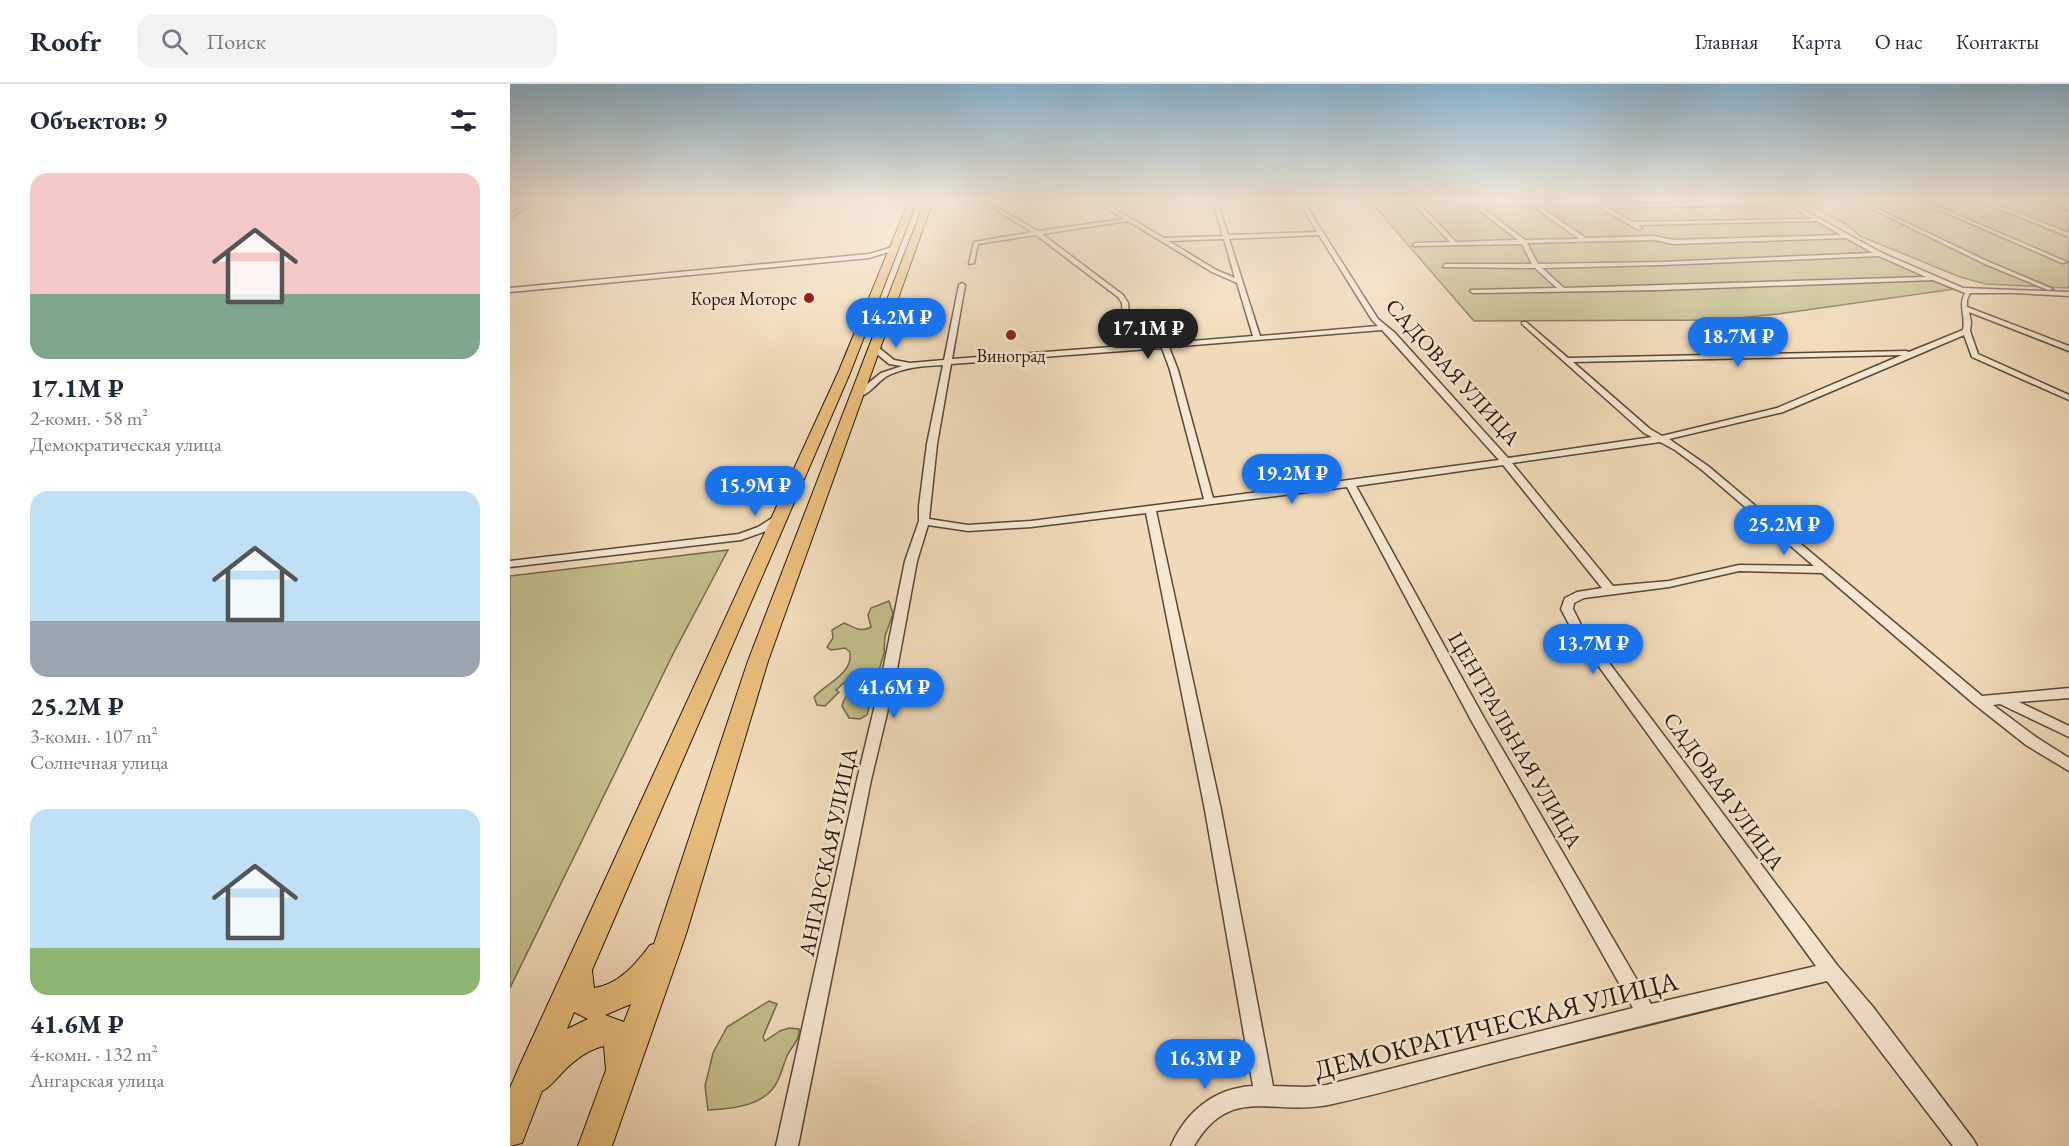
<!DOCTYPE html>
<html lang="ru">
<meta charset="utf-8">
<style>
body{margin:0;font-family:"EB Garamond",serif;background:#f2f2f3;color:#1f2937;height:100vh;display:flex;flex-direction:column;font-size:22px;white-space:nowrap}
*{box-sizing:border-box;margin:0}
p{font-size:20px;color:#747a83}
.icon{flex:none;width:33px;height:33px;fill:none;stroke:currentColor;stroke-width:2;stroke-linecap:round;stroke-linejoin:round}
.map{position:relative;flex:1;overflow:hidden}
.drawer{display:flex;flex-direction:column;background:#fff;width:510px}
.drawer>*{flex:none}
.price{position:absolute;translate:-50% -51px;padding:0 14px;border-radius:21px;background:#1a73e8;color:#fff;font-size:20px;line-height:39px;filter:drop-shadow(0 2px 3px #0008)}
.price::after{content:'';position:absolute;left:50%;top:36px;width:18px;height:14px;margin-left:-9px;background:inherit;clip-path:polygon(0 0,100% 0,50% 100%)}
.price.current{background:#222;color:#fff}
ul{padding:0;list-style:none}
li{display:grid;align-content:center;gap:12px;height:318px;padding:0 30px}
li span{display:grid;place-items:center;height:186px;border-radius:18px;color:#555}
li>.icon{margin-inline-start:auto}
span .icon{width:108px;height:108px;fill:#fffc;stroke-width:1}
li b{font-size:26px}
h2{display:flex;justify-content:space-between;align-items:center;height:72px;padding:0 30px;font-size:26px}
header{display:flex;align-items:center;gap:36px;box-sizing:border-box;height:84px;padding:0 30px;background:#fff;border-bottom:2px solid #e0e1e3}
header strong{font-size:28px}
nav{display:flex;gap:33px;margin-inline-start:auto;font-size:21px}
.search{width:420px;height:54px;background:#f2f2f3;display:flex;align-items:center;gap:15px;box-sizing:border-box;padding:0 21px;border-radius:18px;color:#747a83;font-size:22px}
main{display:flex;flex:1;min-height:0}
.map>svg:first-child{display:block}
.green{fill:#c1bd8a;stroke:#746a4c;stroke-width:1.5}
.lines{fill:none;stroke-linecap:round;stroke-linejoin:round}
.minor-casing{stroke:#584839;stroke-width:3}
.primary-casing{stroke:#26170e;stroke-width:2}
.minor{fill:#f5e7d2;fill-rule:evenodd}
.primary{fill:#e8bd7c;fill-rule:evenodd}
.poi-dot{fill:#8f2418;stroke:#f5e7d2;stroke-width:2}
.labels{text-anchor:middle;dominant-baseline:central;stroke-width:5;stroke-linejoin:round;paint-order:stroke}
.far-poi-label{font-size:18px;fill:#26170e;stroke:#f5e7d2;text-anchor:end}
.street-label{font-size:22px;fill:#26170e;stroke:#f5e7d2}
.near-street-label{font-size:27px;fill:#26170e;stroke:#f5e7d2}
</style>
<header>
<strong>Roofr</strong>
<div class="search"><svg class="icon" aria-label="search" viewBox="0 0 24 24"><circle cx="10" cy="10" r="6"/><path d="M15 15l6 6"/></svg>Поиск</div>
<nav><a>Главная</a><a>Карта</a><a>О нас</a><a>Контакты</a></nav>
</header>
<main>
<section class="drawer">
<h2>Объектов: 9<svg class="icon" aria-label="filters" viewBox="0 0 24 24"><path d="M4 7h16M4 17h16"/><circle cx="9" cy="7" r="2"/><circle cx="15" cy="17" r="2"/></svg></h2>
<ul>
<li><span style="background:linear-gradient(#f6c9c9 65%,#7fa58c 0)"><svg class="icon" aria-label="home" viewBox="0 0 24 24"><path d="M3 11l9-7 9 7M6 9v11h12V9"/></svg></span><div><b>17.1M ₽</b><p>2-комн. · 58 m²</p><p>Демократическая улица</p></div></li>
<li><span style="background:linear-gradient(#bfe0f5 70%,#9aa5b1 0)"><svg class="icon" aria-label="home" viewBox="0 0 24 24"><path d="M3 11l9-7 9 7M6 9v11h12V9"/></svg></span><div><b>25.2M ₽</b><p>3-комн. · 107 m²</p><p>Солнечная улица</p></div></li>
<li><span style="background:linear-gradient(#bfe0f5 75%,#8fb573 0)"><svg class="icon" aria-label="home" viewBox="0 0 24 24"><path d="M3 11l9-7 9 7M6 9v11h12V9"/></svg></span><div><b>41.6M ₽</b><p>4-комн. · 132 m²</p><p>Ангарская улица</p></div></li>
</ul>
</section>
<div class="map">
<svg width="1559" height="1062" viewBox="0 0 1559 1062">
<rect width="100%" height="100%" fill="#f0dab9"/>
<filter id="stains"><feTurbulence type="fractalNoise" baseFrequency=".00333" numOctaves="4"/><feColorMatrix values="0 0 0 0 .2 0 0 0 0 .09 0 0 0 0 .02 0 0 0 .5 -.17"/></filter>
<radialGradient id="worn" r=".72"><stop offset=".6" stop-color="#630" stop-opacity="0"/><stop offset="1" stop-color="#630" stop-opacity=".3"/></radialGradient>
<!-- green -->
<g class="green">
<polygon points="860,117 1269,117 1444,205 1268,230 1210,236 964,237"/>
<polygon points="1291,117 1559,117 1559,204 1476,200 1450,193 1350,152 1336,140"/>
<polygon points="218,466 163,570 0,904 0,492"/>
<path d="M379,517L383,530L375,552L374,569L369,586L360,593L335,598L326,606L329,608L315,622L307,621L304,613C318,598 343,590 340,568L335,564L321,566L317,563L323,554L322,546L334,539C344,543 351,549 361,543L358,531L361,524Z"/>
<path d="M349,607L356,608L361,616L357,631L350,635L339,634L332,622C334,612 339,609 349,607Z"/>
<path d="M259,917L267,920L253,953L255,957L270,947L279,944L289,945C290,955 283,961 278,970C274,978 272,988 268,996C257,1022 222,1025 198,1026L195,1002L203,969L217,943Z"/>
</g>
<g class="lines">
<!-- minor casing -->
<g class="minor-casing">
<g id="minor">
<polygon points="20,117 25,117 0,134 0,130"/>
<path d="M471,117H476L528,147L614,135L586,117H591L654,154L713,152L703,117H707L718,151L807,148L789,117H793L868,235L885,249L998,374L1142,353L1134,349L1012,240V238H1016L1058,274L1396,267L1399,268L1453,246C1456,232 1448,222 1455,209L1423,196L1149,206L963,209L960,207L961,206L1047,204L1025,184L933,183L935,180H1022L1012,160L903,162L905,159L940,158L901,117H906L946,158L1008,156L958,117H963L1015,156L1069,155L1016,117H1021L1076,154L1145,152L1163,156L1331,151L1307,137L1128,141L1132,144L1129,146L1078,117H1083L1092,121L1277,117L1372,169L1453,204L1559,208V212L1504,209H1460L1457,216V223L1559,262V267L1459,228L1461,238L1460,247L1468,270L1559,311V316L1462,273L1454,251L1273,328L1159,355L1198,382L1472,612L1559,604V614L1509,618L1559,642V653L1490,620L1483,621L1526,653L1559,674V687L1516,661L1464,620L1312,489L1229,487L1159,503L1074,514L1064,519L1063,525L1072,543L1327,881L1363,923L1463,1055L1467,1062H1443L1317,897C1211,922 1105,948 999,975C939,990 879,1008 818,1021C762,1032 720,1000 684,1062H661C676,1027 705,1004 743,1002L695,726L636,429L521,443L458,447L418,441L407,477L385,596L361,696L288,1062H266L347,696L371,596L395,477L409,437V422L417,360L433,281C413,282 395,283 377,292C367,298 358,313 346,313V309L371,289L392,282L379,280L361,265L368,263L384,276L400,279L434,276L449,201L452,199L455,201L442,275L614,262L612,219L608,213L526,151L468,160L464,179L459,180L464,158L522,148ZM1277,120L1302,135L1123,138L1097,124ZM618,137L702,188L727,199L743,252L621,262L618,219L613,211L532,150ZM809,151L862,236L868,242L750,252L719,155ZM1336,154L1363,169L1152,178L1028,180L1017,159L1145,156L1163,160ZM714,155L725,194L706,186L659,157ZM1369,172L1416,193L1054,204L1032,184L1152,181ZM872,246L989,376L703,414L668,286L659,263ZM652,264L660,286L694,415L521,437L458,441L419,435L427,360L441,280ZM1392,271L1267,324L1152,352L1140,345L1063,278ZM1150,358L1165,366L1192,386L1304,482L1229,481L1159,497L1103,502L1002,379ZM993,381L1092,504L1067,508L1055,514L1051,525L1061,544L1306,882L1141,920L974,634L846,402ZM837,403L961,636L1123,924L816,1001L796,1003L763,1002L711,726L646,427Z"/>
<polygon points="1346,117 1351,117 1479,178 1543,205 1538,206 1475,180"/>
<polygon points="1409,117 1415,117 1557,178 1552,179"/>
<polygon points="1471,117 1477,117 1559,149 1559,153"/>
<polygon points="1536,117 1542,117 1559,123 1559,126"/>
<polygon points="383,163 385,166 359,174 0,208 0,204 359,170"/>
<polygon points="270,429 274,430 275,432 274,434 256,447 231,456 0,483 0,477 229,450 248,443"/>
</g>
</g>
<!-- primary casing -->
<g class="primary-casing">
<path id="primary" d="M399,117H407L340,289L82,886L84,904C108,901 126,880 140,861L144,860L238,577L415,117H423L258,577L176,850L102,1062H68L96,986L94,962C76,966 62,978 50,991C43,998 40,1003 32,1007L12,1059L0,1062V1004L10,981L328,289ZM121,920L114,938L95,931ZM64,928L78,935L57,945Z"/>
</g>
<!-- minor -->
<use href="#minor" class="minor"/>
<!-- primary -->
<use href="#primary" class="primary"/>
</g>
<!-- sky -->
<linearGradient id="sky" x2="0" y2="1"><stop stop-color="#89b6d4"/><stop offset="0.44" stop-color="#f8eee0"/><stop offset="1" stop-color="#f8eee0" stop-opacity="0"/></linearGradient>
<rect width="1559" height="266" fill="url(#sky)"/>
<!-- markers -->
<g class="poi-dot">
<circle cx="299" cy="214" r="6"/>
<circle cx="501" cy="251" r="6"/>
</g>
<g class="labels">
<!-- far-poi labels -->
<g class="far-poi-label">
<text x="287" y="214">Корея Моторс</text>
<text x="501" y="271" text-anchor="middle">Виноград</text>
</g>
<!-- street labels -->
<g class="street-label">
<text transform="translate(943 288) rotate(48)">САДОВАЯ УЛИЦА</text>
<text transform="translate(1005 656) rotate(60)">ЦЕНТРАЛЬНАЯ УЛИЦА</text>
<text transform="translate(1214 707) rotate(54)">САДОВАЯ УЛИЦА</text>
<text transform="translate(318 768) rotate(-78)">АНГАРСКАЯ УЛИЦА</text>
</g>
<!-- near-street labels -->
<g class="near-street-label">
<text transform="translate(986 941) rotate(-14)">ДЕМОКРАТИЧЕСКАЯ УЛИЦА</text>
</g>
</g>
<rect width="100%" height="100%" filter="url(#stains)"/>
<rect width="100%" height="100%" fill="url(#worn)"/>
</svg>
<b class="price" style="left:386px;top:265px">14.2M ₽</b>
<b class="price current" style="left:638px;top:276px">17.1M ₽</b>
<b class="price" style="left:1228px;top:284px">18.7M ₽</b>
<b class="price" style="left:782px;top:421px">19.2M ₽</b>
<b class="price" style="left:245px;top:433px">15.9M ₽</b>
<b class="price" style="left:1274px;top:472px">25.2M ₽</b>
<b class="price" style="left:1083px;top:591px">13.7M ₽</b>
<b class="price" style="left:384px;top:635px">41.6M ₽</b>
<b class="price" style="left:695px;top:1006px">16.3M ₽</b>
</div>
</main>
